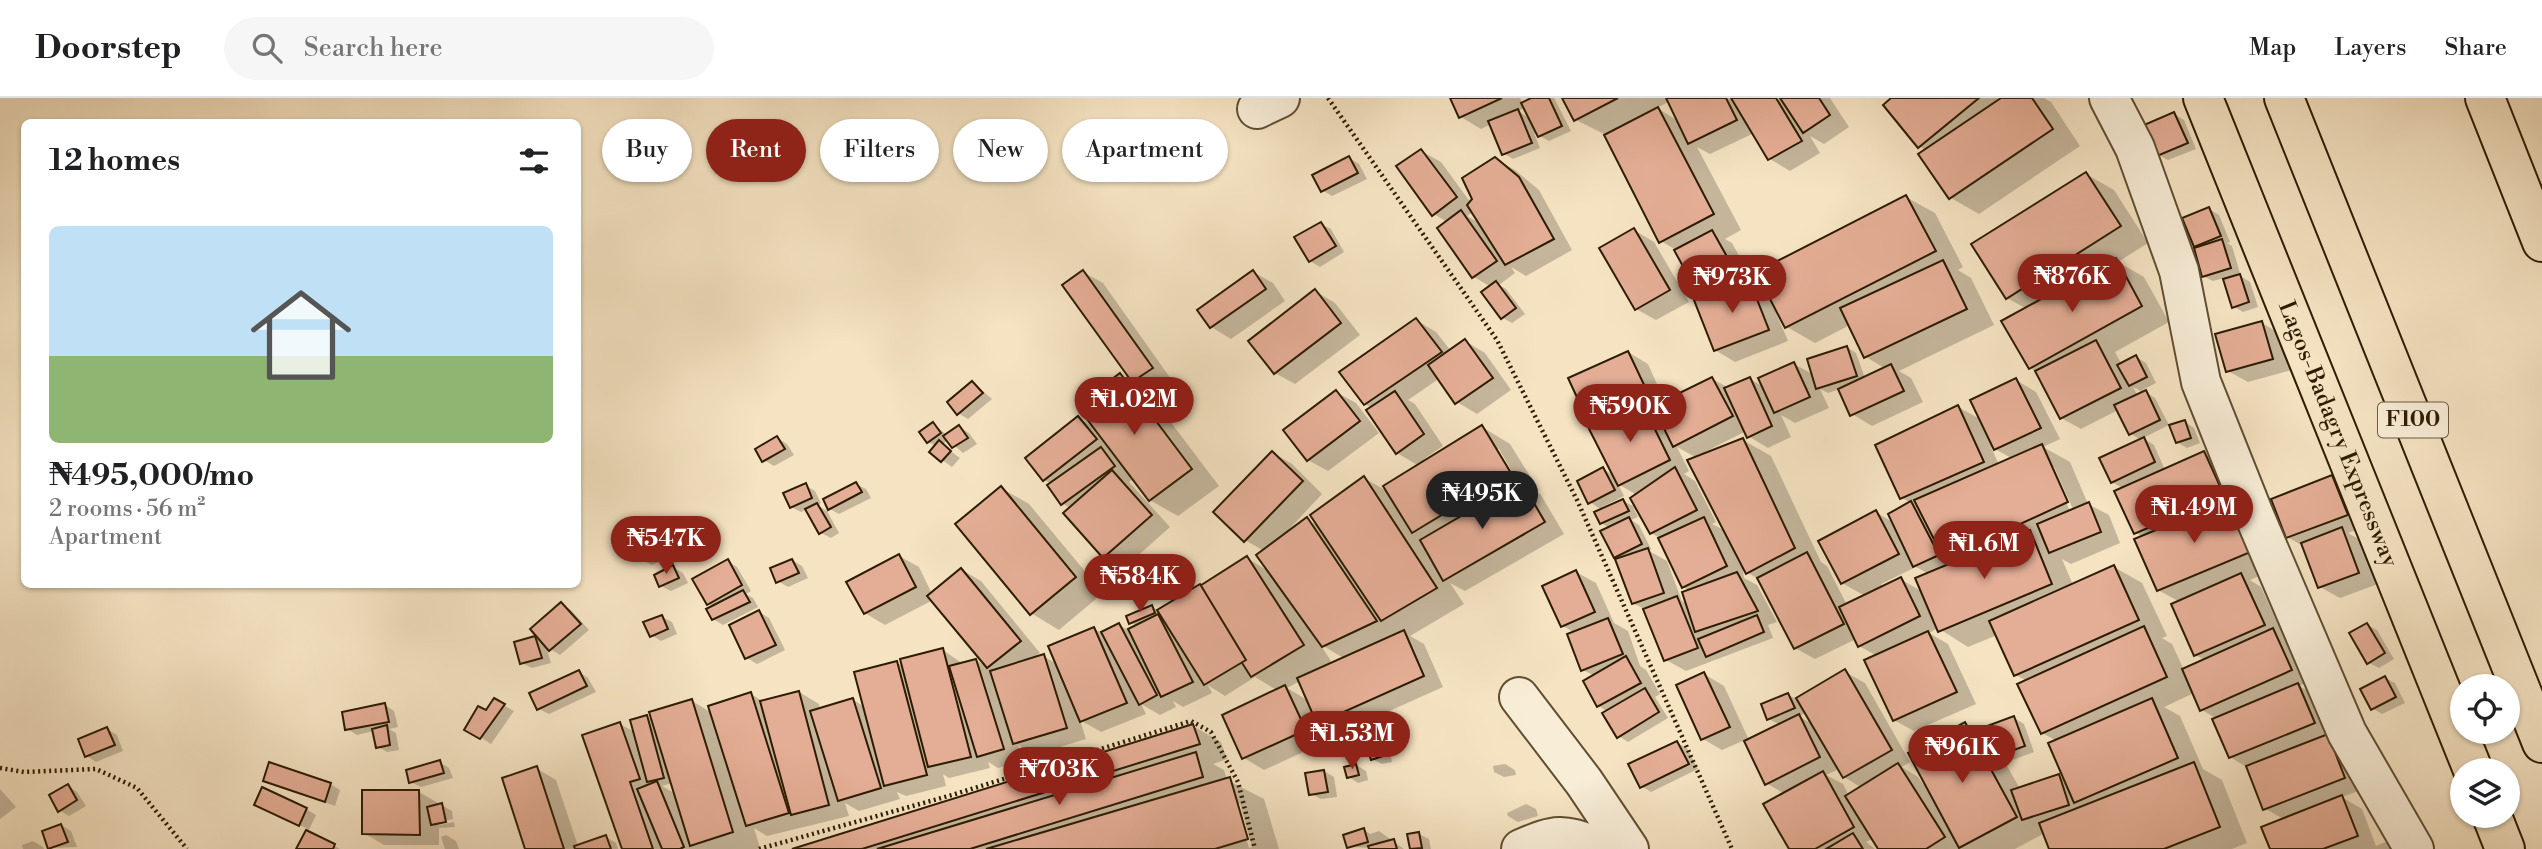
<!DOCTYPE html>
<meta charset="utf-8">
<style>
body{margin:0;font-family:"Libre Bodoni",serif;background:#f6f6f6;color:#202124;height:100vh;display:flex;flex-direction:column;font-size:26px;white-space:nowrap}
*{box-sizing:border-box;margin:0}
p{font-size:23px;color:#757577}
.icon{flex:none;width:38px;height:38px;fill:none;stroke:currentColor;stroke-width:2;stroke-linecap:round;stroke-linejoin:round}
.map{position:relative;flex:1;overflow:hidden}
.sheet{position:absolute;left:21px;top:21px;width:560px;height:469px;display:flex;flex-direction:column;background:#fff;border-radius:10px;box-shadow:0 2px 5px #0004}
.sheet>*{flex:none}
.hud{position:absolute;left:602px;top:21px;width:665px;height:63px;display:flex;gap:14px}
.buttons{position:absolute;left:2450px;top:576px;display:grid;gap:14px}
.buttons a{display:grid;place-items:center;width:70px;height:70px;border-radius:50%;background:#fff;box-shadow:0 2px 5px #0004;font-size:35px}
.price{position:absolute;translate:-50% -60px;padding:0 16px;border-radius:24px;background:#8f2418;color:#fff;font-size:23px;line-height:46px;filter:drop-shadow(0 2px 4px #0008)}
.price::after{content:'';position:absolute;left:50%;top:42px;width:21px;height:16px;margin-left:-10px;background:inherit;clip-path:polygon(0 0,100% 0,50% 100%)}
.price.selected{background:#222;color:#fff}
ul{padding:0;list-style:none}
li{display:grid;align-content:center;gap:14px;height:371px;padding:0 28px}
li+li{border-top:2px solid #e0e0e0}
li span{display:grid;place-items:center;height:217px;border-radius:10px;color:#555}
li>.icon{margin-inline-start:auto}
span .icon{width:126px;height:126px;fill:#fffc;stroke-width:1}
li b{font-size:30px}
h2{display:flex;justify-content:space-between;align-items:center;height:84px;padding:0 28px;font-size:30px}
.chip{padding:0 24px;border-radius:32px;background:#fff;box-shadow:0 2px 5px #0004;font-size:24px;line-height:63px}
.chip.selected{background:#8f2418;color:#fff}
header{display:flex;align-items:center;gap:42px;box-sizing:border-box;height:98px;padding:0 35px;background:#fff;border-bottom:2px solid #e0e0e0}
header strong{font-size:33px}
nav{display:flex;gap:38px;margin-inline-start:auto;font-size:24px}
.search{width:490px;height:63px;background:#f6f6f6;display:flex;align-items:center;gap:18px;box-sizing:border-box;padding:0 24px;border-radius:38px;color:#757577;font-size:26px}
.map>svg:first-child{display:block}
.shadow{fill:#0003;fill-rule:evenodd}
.building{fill:#e4ad95;stroke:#2d1c02;stroke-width:2}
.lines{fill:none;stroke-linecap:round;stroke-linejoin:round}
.minor-casing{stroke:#5f4e32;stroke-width:42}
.major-casing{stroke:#2d1c02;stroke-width:42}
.highway-casing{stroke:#2d1c02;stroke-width:42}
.path{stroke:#2d1c02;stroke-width:4.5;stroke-dasharray:2 3.5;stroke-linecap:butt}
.minor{stroke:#f8edd7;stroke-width:38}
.major{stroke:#f5e3c2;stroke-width:38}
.highway{stroke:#f5e3c2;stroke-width:38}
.labels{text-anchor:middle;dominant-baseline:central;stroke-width:5;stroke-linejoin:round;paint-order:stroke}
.shield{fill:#f8edd7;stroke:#6a5b42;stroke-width:2}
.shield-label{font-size:21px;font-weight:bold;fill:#2d1c02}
.street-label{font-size:23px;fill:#2d1c02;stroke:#f8edd7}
</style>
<header>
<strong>Doorstep</strong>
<div class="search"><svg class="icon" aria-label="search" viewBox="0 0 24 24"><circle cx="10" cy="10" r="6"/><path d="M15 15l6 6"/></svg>Search here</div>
<nav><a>Map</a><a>Layers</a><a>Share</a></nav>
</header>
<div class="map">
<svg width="2542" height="751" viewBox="0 0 2542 751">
<rect width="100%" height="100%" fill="#f5e3c2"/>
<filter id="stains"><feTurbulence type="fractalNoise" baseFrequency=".00286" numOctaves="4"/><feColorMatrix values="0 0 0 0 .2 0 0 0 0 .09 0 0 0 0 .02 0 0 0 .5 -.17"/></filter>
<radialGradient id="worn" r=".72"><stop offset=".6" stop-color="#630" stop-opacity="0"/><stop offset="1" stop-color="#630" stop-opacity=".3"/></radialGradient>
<!-- shadow -->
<g class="shadow">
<path d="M1452,0H1520L1523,6L1535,0H1554L1571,33L1549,43L1534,35L1540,50L1513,61L1503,55L1491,26L1481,31L1461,19ZM1526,9L1531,21L1518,13Z"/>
<path d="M1564,0H1830L1849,29L1824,46L1810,38L1820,55L1790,73L1770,61L1754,35L1710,56L1697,49L1741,132L1725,141L1732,145L1753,183L1751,184L1768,194L1906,99L1935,115L1963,169L1958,172L1971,180L1994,227L1899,273L1911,280L1923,304L1872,328L1852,316L1840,291L1828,295L1820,291L1829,310L1795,325L1781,317L1791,339L1768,350L1748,338L1746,333L1701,356L1702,358L1743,342L1771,358L1821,464L1827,468L1847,507L1865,498L1842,485L1876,414L1894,425L1911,405L1902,400L1958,309L1982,322L2016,282L2036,294L2060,341L2043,349L2070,364L2088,406L2109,417L2120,445L2071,466L2062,461L2073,487L2114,469L2142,485L2167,538L2162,540L2172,546L2184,572L2205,562L2195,557L2180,504L2158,492L2143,439L2136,435L2124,391L2112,384L2141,342L2131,336L2118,312L2081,331L2061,320L2037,274L2030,270L2027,211L2007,200L2086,76L2114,92L2148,145L2118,164L2144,179L2169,224L2115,254L2122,267L2136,259L2146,265L2156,285L2142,292L2155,300L2169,327L2143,340L2154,347L2165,372L2204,355L2224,367L2280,469L2250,482L2261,489L2283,538L2293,544L2311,583L2299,588L2318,599L2364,691L2342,699L2362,711L2376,748L2385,744L2397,751H2272L2285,722L2264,710L2248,670L2230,659L2217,621L2202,612L2194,595L2164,609L2180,618L2203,671L2222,682L2247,745L2232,751H2051L2043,736L2015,751H1880L1874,740L1866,744L1875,751H1791L1785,696L1766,685L1745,642L1722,652L1703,641L1704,576L1724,588L1749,642L1780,627L1769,621L1788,597L1796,601L1845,574L1865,585L1910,664L1902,669L1918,679L1923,686L1965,626L1995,643L2014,620L2024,626L2034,654L2010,663L2002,659L2020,691L2058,678L2066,682L2057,643L2042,635L2027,583L2016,577L1997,537L1968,549L1938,530L1929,535L1948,546L1976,606L1914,633L1894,622L1877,558L1859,548L1856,541L1815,561L1795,550L1760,482L1743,472L1744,480L1757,487L1777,524L1768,527L1773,540L1686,573L1666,562L1646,512L1633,505L1619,462L1615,459L1610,430L1601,425L1602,412L1590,404L1603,371L1615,378L1601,327L1588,320L1628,254L1648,266L1665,304L1712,281L1729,290L1750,281L1764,289L1794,266L1814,277L1847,249L1856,255L1865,280L1886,271L1866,259L1850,227L1815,245L1787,229L1780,216L1777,217L1788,243L1735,264L1715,252L1709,198L1697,191L1676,152L1661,143L1606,37L1576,22ZM1670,3L1680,24L1657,10ZM2133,289L2144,295L2138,298ZM1677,349L1697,360L1726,433L1712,426L1716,424L1695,383L1684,376L1689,373ZM1991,349L2013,361L1999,367ZM2050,369H2054L2073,411L2070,413ZM1618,386L1637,397L1651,435L1660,440L1683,489L1690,493L1687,506L1682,503L1667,463L1649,453L1651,451L1639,427L1631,422L1638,419L1633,408L1623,403L1604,411L1602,409L1624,398ZM1916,469L1929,476L1923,494L1900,481L1883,489L1881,486ZM1807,615L1814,627L1798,618ZM1839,671L1844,679L1862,690L1849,698L1843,686L1826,677Z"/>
<polygon points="1894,0 2044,0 2051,4 2080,48 1979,116 1951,100 1921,57 1927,53 1919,48"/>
<polygon points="2174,16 2184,22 2196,51 2168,62 2159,57"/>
<path d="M1421,53L1441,64L1471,105L1495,61L1515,72L1539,92L1572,152L1526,178L1511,169L1515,175L1499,187L1506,191L1525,216L1512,225L1503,220L1491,189L1474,179L1439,130L1447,124L1434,116ZM1473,114L1481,126L1467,118Z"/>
<polygon points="1349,60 1359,66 1367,81 1332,98 1322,92"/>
<polygon points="2209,111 2219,117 2230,144 2227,145 2232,148 2240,175 2237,176 2250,184 2258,209 2243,214 2233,208 2224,180 2213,183 2203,178 2185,121"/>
<polygon points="1321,126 1331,131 1344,154 1320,169 1310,163"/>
<polygon points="1634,132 1654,144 1689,204 1656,222 1636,211"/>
<polygon points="1083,174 1103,185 1171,281 1153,294 1145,290 1219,388 1178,418 1148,401 1134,380 1129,384 1170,429 1124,470 1104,459 1070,410 1062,405 1052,386 1044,382 1079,321 1097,331 1120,277 1135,286 1064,187"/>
<polygon points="1253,174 1273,185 1285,203 1231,241 1211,229"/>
<polygon points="1315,193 1335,205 1360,237 1295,286 1275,275"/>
<path d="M1416,222L1436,234L1451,253L1465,243L1485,255L1511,292L1477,316L1457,304L1440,280L1408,302L1415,306L1443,348L1424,361L1426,364L1482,329L1510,346L1538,391L1535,393L1541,397L1564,436L1465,493L1450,485L1464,506L1410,538L1424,546L1443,589L1338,636L1315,623L1325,644L1264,672L1244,660L1278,593L1255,579L1225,598L1208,587L1212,595L1183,609L1173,603L1176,609L1160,617L1141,606L1146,616L1101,634L1080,622L1086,641L1034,657L1018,647L1023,662L998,670L988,664L990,670L949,680L943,676L946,688L906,698L897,694L900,701L859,713L845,705L849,718L767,738L754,730L760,750L757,751H624L620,626L635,634L647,619L654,623L692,603L712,615L751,596L764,604L799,594L819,606L820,611L853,602L865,609L897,565L903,568L943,552L963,566L976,562L989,570L933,502L885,527L865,515L899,458L919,469L932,496L962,472L981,483L1040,555L1031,562L1043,558L1057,566L1094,531L1102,535L1119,527L1128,532L1137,528L1131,525L1152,509L1159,513L1247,460L1270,474L1264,453L1245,442L1273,355L1292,366L1322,396L1279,442L1307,422L1320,429L1364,380L1390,395L1419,368L1397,355L1372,310L1365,306ZM1494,351H1499L1517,382L1514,383ZM1320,546L1345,561L1323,570L1331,563ZM1300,583L1309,603L1287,590ZM672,685L676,696L662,688Z"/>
<polygon points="2262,225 2282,237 2292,272 2248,284 2228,273"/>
<polygon points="973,285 992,301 968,321 958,315"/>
<polygon points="1336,294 1356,305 1379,335 1328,373 1308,362 1286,332"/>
<polygon points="2185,324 2194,330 2200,345 2187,350 2177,344"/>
<polygon points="933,326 947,337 959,329 969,335 977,346 963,355 948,342 942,347 960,360 952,369 931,354 936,348 928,344"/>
<polygon points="777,340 787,346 794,357 774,368 764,362"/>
<polygon points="2332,379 2352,391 2367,428 2348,435 2362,443 2378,486 2340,500 2320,489 2305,449 2287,439"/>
<polygon points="856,386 866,391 871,400 839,416 830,411"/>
<polygon points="805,387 815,393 821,405 817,407 827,413 839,435 831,440 821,435 808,411 801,414 791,409"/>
<polygon points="1001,390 1029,406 1103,495 1059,532 1031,515"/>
<polygon points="641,424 651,429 667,460 652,467 642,462"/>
<polygon points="792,462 802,468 808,480 788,489 778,483"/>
<polygon points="728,463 737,469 751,493 746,496 753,500 758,509 723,527 713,521 714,509 709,506"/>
<polygon points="673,469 683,475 688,485 671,493 661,488"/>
<polygon points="1576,474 1596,485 1614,525 1628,533 1640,568 1646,572 1660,596 1655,599 1668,620 1628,644 1619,638 1608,614 1599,608 1585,584 1595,578 1583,572 1575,535 1563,528"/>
<polygon points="561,506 571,512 589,532 560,557 550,551"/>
<polygon points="759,514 769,520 785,552 757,566 747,560"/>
<polygon points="662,519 672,524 677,536 661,543 651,537"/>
<polygon points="2367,527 2377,532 2394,561 2379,570 2369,565"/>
<polygon points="535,540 545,545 551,565 532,570 522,565"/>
<polygon points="579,574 588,580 596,594 549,616 539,611"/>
<polygon points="2385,580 2395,585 2405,605 2382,616 2372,610"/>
<polygon points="495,602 514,613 491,646 467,631 487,615"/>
<polygon points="385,607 394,613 398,629 389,631 396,635 399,652 387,654 377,648 374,633 357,637 347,631"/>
<path d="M1193,628L1221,644L1227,661L1213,666L1224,672L1227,682L1264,701L1279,751H798ZM1236,706H1240L1252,749L1249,750Z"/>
<polygon points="107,631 117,637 123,653 96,664 87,658"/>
<polygon points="1677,645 1687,650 1698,671 1651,694 1641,688"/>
<polygon points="1380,648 1390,654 1392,664 1382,666 1372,661"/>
<polygon points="439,664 449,670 453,680 421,689 411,684"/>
<polygon points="1505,666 1515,672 1516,677 1504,679 1494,674 1493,668"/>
<polygon points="1356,667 1366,673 1368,682 1358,685 1349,679"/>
<polygon points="536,670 556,682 578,748 606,739 616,745 618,751 527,751"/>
<polygon points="1324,673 1334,679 1337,699 1321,701 1311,696"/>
<polygon points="265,683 330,686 340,692 335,708"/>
<polygon points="68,688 77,694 86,708 69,718 59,712"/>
<polygon points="0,691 16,709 0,721"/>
<polygon points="419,694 452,713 453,721 439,724 439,727 454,724 455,729 439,730 439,747 384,747 364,735"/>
<polygon points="1526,706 1536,711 1538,718 1518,724 1508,718 1507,715"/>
<polygon points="306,711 316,717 308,734 340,751 298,751 308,731 266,712"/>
<polygon points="61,727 71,733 77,749 50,750"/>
<polygon points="1364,732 1370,736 1379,733 1404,751 1349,749"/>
<polygon points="1419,736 1429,741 1431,751 1412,751 1409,737"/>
<polygon points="446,737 456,743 459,751 445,751 441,739"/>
<polygon points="33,743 43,749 44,751 23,751 22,747"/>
</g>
<!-- building -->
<g class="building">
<polygon points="1450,0 1502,0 1459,20"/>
<polygon points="1531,0 1549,0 1562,28 1538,39 1521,5"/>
<polygon points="1562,0 1618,0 1574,23"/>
<polygon points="1666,0 1726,0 1737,22 1688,46"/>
<polygon points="1731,0 1776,0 1802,43 1768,62"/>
<polygon points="1780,0 1819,0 1830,17 1803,35"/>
<polygon points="1891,0 1979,0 1918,50 1883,7"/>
<polygon points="2001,0 2032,0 2053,31 1949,101 1918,56"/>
<polygon points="1658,9 1714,116 1659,145 1604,37"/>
<polygon points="1518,11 1532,45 1502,57 1488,23"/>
<polygon points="2174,14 2188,45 2157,58 2144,27"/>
<polygon points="1421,51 1457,99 1432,118 1396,68"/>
<polygon points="1349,58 1358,75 1321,94 1312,77"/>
<polygon points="1495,59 1519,79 1554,141 1505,167 1467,107 1472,101 1462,80"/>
<polygon points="2086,74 2121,128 2006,201 1971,146"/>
<polygon points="1906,97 1936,153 1785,230 1756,174"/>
<polygon points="2209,109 2221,138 2194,149 2182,120"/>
<polygon points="1461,112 1497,163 1472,180 1437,130"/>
<polygon points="1321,124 1336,148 1309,164 1294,139"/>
<polygon points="1634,130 1670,192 1635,212 1599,150"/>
<polygon points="1712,132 1734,171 1696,192 1674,152"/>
<polygon points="2222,141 2231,170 2202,179 2194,150"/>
<polygon points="2116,160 2142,208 2029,271 2001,223"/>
<polygon points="1943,162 1967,211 1864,260 1840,210"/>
<polygon points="1083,172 1153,270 1132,284 1062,187"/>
<polygon points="1253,172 1266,191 1210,230 1197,212"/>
<polygon points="2240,176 2249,204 2232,210 2223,181"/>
<polygon points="1749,181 1769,232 1714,253 1694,202"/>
<polygon points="1496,183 1516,210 1501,221 1481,194"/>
<polygon points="1315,191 1341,225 1274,276 1248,243"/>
<polygon points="1416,220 1442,254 1364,307 1339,274"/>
<polygon points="2262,223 2273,261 2226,274 2215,236"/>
<polygon points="1465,241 1493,280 1455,306 1428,267"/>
<polygon points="2096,242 2121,290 2060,321 2035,273"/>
<polygon points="1847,248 1857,278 1816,291 1807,261"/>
<polygon points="1628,253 1647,293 1587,321 1568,280"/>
<polygon points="2136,257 2147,279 2129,288 2117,267"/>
<polygon points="1794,264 1810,299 1774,315 1758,280"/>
<polygon points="1891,266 1904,293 1850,318 1838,291"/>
<polygon points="1120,275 1192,371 1149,403 1077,308"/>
<polygon points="1712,279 1733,318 1673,349 1653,308"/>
<polygon points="1750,279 1772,328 1747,340 1724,290"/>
<polygon points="2016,280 2041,330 1994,352 1970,302"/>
<polygon points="972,283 983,295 957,317 947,304"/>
<polygon points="1336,292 1360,323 1307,363 1283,332"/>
<polygon points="2146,292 2160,322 2129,337 2114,307"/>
<polygon points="1395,293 1424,336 1396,356 1366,312"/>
<polygon points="1642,305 1670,362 1618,388 1589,331"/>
<polygon points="1958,307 1984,364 1900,401 1875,347"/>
<polygon points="1078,318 1097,341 1043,383 1025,360"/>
<polygon points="2185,322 2191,340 2176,345 2169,327"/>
<polygon points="933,324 941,335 927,345 919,334"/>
<polygon points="959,327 968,340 952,350 943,338"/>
<polygon points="1482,327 1511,375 1412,435 1383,388"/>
<polygon points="777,338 785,351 762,364 755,351"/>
<polygon points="2144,339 2155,364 2111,385 2099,360"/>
<polygon points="1743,340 1795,450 1746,476 1687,362"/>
<polygon points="939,342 951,353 941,364 929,354"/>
<polygon points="2042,346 2068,404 1944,461 1914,402"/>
<polygon points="1101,349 1115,368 1061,407 1047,387"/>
<polygon points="1272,353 1303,383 1244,444 1213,414"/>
<polygon points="2204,353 2224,397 2134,436 2114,393"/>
<polygon points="1603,369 1615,392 1588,406 1577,383"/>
<polygon points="1675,369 1697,412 1650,436 1630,400"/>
<polygon points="1112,372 1152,417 1103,460 1063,415"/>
<polygon points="2332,377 2348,417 2286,440 2271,401"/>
<polygon points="1364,378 1437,490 1381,523 1310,417"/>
<polygon points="1521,383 1545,424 1443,483 1420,442"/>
<polygon points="856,384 862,394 828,412 823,401"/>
<polygon points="806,385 812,400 790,410 783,395"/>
<polygon points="1001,388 1076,479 1030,517 955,426"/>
<polygon points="1623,401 1629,413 1600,426 1594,414"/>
<polygon points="2231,401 2253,453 2157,493 2134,441"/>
<polygon points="1911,403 1939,457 1913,469 1888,416"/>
<polygon points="2089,404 2101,434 2049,455 2037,426"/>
<polygon points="817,405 831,429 819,436 805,411"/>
<polygon points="1876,412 1899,456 1841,486 1818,443"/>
<polygon points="1307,419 1377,523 1322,549 1256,457"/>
<polygon points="1629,419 1642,446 1614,460 1600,433"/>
<polygon points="1704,419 1727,468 1682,490 1658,440"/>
<polygon points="641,422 658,454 641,463 624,430"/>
<polygon points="2342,429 2359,475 2318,490 2301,445"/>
<polygon points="2030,432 2052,486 1938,534 1915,480"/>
<polygon points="1648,450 1664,495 1632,506 1615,461"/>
<polygon points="1807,454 1844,526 1794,551 1757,480"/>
<polygon points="899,456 916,489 864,516 846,484"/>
<polygon points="1247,458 1304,547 1251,579 1195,491"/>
<polygon points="728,461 742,487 707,507 692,481"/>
<polygon points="792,461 799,475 776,485 770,470"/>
<polygon points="673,467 679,480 659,489 654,477"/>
<polygon points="2114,467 2139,522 2014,578 1989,523"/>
<polygon points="961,470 1021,543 987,570 927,498"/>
<polygon points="1576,472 1595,514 1561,529 1542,488"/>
<polygon points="1737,474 1758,513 1695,534 1682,494"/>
<polygon points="2241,475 2265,527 2194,558 2171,506"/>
<polygon points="1901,479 1920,518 1858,549 1839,509"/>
<polygon points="1200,486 1246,562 1204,587 1157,512"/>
<polygon points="743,492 750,504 712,522 706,511"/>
<polygon points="1677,498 1698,550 1664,563 1643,511"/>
<polygon points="561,504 581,526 549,553 530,531"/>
<polygon points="1152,507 1155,515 1129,526 1126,518"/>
<polygon points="759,512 776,547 745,561 729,527"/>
<polygon points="1158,516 1193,584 1161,599 1128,531"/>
<polygon points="662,517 668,531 650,539 643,524"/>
<polygon points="1757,517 1764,534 1706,559 1698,541"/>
<polygon points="1608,520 1623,556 1581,573 1567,536"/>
<polygon points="1119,525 1157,597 1139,607 1101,534"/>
<polygon points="2367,525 2385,555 2367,566 2349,535"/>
<polygon points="2144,528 2167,579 2041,636 2017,586"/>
<polygon points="1094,529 1127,605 1080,624 1048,548"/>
<polygon points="2273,530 2292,572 2200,613 2182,571"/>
<polygon points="1404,532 1424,578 1317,626 1297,580"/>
<polygon points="1928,533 1957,594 1893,623 1864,562"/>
<polygon points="535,538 542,560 520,566 514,544"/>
<polygon points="943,550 971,659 928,669 900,561"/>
<polygon points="1044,556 1067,630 1013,646 990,573"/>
<polygon points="1626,558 1641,585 1597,609 1583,583"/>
<polygon points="976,561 1004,651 977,659 949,568"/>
<polygon points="897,563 927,677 884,688 854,574"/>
<polygon points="1845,571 1892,652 1843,680 1796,600"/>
<polygon points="579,572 587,588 537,612 529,595"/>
<polygon points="1704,574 1730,629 1701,642 1676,587"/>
<polygon points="2385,578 2396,599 2371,612 2360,591"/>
<polygon points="2298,585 2315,625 2229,660 2212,621"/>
<polygon points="1285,587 1306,632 1242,661 1222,617"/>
<polygon points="1645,590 1659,614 1617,640 1602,615"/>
<polygon points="799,593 829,707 791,717 760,603"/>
<polygon points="751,594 789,715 746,728 708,608"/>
<polygon points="1788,595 1795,610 1767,622 1761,606"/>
<polygon points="494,600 505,606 480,641 464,632 478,608 486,612"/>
<polygon points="853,600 881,690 838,703 810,613"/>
<polygon points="2152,600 2178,660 2074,705 2048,645"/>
<polygon points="692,601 733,734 690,748 649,614"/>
<polygon points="385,605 389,624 345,632 342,614"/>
<polygon points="1799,616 1820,659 1765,687 1744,643"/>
<polygon points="647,617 664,680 647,684 630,622"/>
<polygon points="2014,618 2025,648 1998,658 1987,628"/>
<polygon points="620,624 640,681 630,684 653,751 622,751 582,637"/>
<polygon points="1965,624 2017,719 1959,750 1908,655"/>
<polygon points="1193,626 1200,646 862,751 792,751"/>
<polygon points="387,627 390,647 376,650 372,631"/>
<polygon points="107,629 115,647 85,659 78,641"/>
<polygon points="2328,636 2345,680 2263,712 2246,668"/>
<polygon points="1677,643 1689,666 1640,690 1628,666"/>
<polygon points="1380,647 1383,658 1371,662 1367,650"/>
<polygon points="1196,654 1203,679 970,751 877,751"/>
<polygon points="440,662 444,675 409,685 406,672"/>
<polygon points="269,664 331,685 325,704 263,683"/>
<polygon points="2194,664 2220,729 2164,751 2049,751 2039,725"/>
<polygon points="1898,665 1945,739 1926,751 1878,751 1845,698"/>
<polygon points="1356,666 1359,677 1347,680 1344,669"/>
<polygon points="537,668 564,751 525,751 502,680"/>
<polygon points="1324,672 1328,694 1309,697 1305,675"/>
<polygon points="1823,673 1854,729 1815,751 1789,751 1763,706"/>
<polygon points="2059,676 2069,707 2022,722 2011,692"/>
<polygon points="1230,679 1248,741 1215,751 986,751"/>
<polygon points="657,683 684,749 680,751 662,751 637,691"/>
<polygon points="68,686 77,702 58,714 49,697"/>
<polygon points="262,689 307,710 299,728 254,707"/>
<polygon points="362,692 419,692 420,737 362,736"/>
<polygon points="2342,697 2358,738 2323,751 2270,751 2261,729"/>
<polygon points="442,705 446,724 431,727 427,709"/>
<polygon points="61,726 68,744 48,751 42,733"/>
<polygon points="1364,730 1368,744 1347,750 1343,737"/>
<polygon points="306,732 335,746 333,751 296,751"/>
<polygon points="1419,734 1422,750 1410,751 1407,736"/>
<polygon points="1853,735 1863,751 1826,751"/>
<polygon points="606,737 611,751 575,751 574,748"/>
<polygon points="1394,741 1397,751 1369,751 1368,748"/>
</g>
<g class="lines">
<!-- minor casing -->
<g class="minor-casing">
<g id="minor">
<polyline points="2109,0 2135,50 2179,173 2201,284 2254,417 2347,635 2414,751"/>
<polyline points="1257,11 1280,0"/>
<polyline points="1519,599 1584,684 1629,751"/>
<path d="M1521,751C1562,733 1563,737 1605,751"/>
</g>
</g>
<!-- major casing -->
<g class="major-casing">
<g id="major">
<path id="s1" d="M2203,0L2473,672"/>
<polyline points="2492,718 2505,751"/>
</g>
</g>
<!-- highway casing -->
<g class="highway-casing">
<g id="highway">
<polyline points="2284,0 2542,645"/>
<polyline points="2485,0 2542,144"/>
</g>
</g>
<!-- path -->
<g class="path">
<polyline points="1328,0 1497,242 1577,402 1732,751"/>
<polyline points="0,670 24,674 96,671 137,690 187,751"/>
<polyline points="759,751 952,697 1191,623 1211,634 1238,684 1255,751"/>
</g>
<!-- minor -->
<use href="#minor" class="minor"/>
<!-- major -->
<use href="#major" class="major"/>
<!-- highway -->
<use href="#highway" class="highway"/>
</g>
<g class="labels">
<!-- shield labels -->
<rect class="shield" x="2378" y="304.5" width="70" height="35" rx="5"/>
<g class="shield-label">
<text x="2413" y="322">F100</text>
</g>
<!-- street labels -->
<g class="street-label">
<text stroke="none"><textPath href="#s1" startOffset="362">Lagos-Badagry Expressway</textPath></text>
</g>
</g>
<rect width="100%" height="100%" filter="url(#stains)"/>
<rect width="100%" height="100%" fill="url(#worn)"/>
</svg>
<div class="buttons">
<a><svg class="icon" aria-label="locate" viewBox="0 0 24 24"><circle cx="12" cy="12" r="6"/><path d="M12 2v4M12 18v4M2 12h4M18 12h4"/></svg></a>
<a><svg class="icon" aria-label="layers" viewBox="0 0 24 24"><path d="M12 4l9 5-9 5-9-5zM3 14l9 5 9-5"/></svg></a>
</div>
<b class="price" style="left:2072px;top:216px">₦876K</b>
<b class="price" style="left:1732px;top:217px">₦973K</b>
<b class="price" style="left:1134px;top:339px">₦1.02M</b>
<b class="price" style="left:1630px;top:346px">₦590K</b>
<b class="price selected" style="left:1482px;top:433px">₦495K</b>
<b class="price" style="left:2194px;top:447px">₦1.49M</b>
<b class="price" style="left:666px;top:478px">₦547K</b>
<b class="price" style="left:1984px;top:483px">₦1.6M</b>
<b class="price" style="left:1140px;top:516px">₦584K</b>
<b class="price" style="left:1352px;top:673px">₦1.53M</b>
<b class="price" style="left:1962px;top:687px">₦961K</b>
<b class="price" style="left:1059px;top:709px">₦703K</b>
<div class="hud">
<a class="chip">Buy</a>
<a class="chip selected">Rent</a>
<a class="chip">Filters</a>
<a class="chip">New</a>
<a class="chip">Apartment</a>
</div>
<section class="sheet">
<h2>12 homes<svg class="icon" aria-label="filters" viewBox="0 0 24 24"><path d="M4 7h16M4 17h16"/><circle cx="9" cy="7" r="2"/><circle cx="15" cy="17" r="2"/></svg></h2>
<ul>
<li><span style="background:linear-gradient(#bfe0f5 60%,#8fb573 0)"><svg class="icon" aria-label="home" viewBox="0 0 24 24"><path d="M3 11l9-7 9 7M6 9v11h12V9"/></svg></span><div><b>₦495,000/mo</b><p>2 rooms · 56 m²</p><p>Apartment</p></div></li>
</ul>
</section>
</div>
